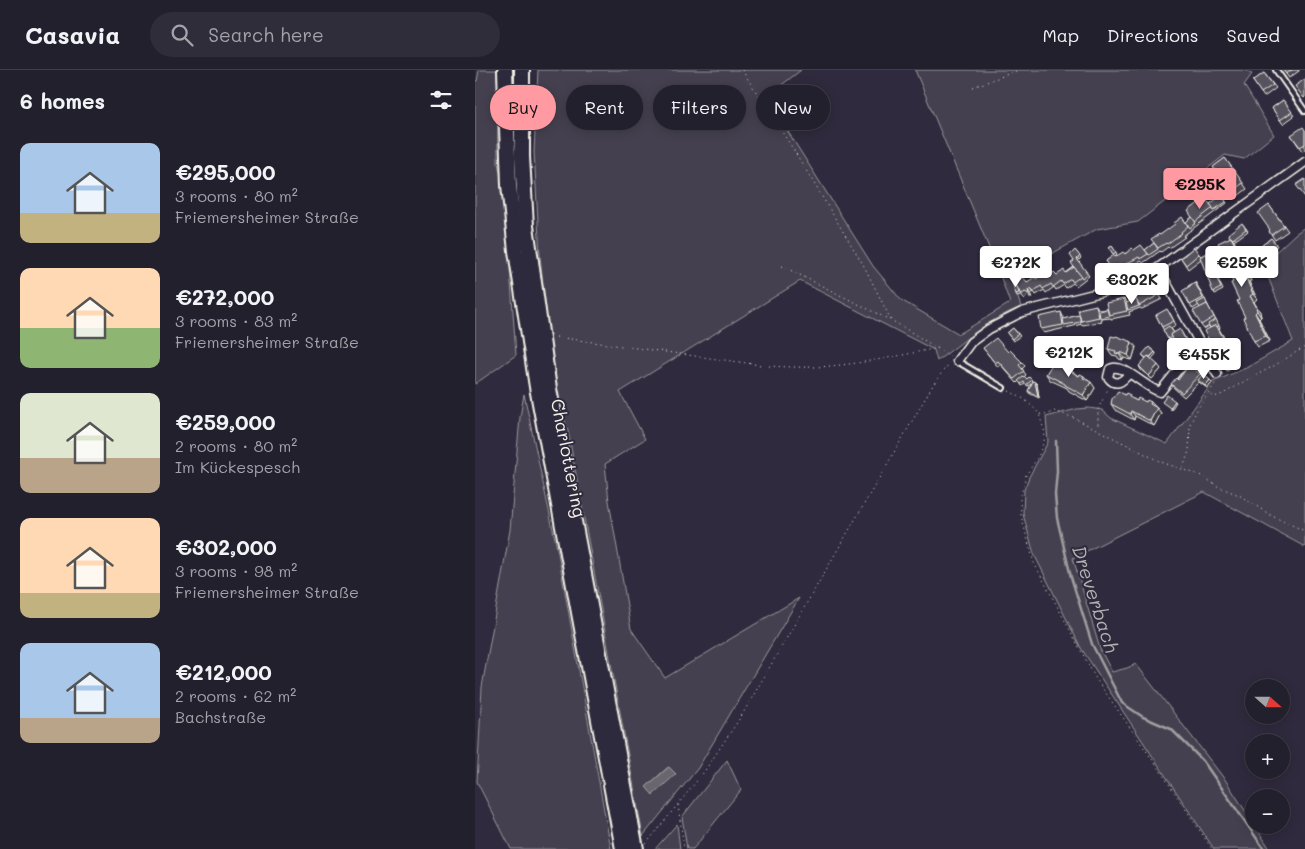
<!DOCTYPE html>
<meta charset="utf-8">
<style>
body{margin:0;font-family:Mali,sans-serif;background:#2f2d3a;color:#f1f3f6;height:100vh;display:flex;flex-direction:column;font-size:19px;white-space:nowrap}
*{box-sizing:border-box;margin:0}
p{font-size:16px;color:#a3a3aa}
.icon{flex:none;width:28px;height:28px;fill:none;stroke:currentColor;stroke-width:2;stroke-linecap:round;stroke-linejoin:round}
.map{position:relative;flex:1;overflow:hidden}
.details{display:flex;flex-direction:column;background:#23202e;width:475px}
.details>*{flex:none}
.top-card{position:absolute;left:15px;top:15px;width:475px;height:45px;display:flex;gap:10px}
.needle{width:32px;rotate:111deg}
.fabs{position:absolute;left:770px;top:609px;display:grid;gap:10px}
.fabs a{display:grid;place-items:center;width:45px;height:45px;border-radius:50%;background:#23202e;box-shadow:0 2px 12px #0003,0 0 0 1px #403e4a;font-size:25px}
.price{position:absolute;translate:-50% -42px;padding:0 11px;border-radius:5px;background:#fff;color:#222;font-size:16px;line-height:32px;filter:drop-shadow(0 1px 2px #0008)}
.price::after{content:'';position:absolute;left:50%;top:30px;width:15px;height:11px;margin-left:-8px;background:inherit;clip-path:polygon(0 0,100% 0,50% 100%)}
.price.on{background:#ff9aa2;color:#111}
ul{padding:0;list-style:none}
li{display:flex;align-items:center;gap:15px;height:125px;padding:0 20px}
li span{display:grid;place-items:center;flex:none;width:140px;height:100px;border-radius:10px;color:#555}
li>.icon{margin-inline-start:auto}
span .icon{width:60px;height:60px;fill:#fffc;stroke-width:1}
li b{font-size:21px}
h2{display:flex;justify-content:space-between;align-items:center;height:60px;padding:0 20px;font-size:21px}
.chip{padding:0 18px;border-radius:22px;background:#23202e;box-shadow:0 2px 12px #0003,0 0 0 1px #403e4a;font-size:18px;line-height:45px}
.chip.on{background:#ff9aa2;color:#111}
header{display:flex;align-items:center;gap:30px;box-sizing:border-box;height:70px;padding:0 25px;background:#23202e;border-bottom:1px solid #403e4a}
header strong{font-size:24px}
nav{display:flex;gap:28px;margin-inline-start:auto;font-size:18px}
.search{width:350px;height:45px;background:#2f2d3a;display:flex;align-items:center;gap:12px;box-sizing:border-box;padding:0 18px;border-radius:28px;color:#a3a3aa;font-size:19px}
main{display:flex;flex:1;min-height:0}
.map>svg:first-child{display:block}
.green{fill:#454050;stroke:#9c989c;fill-rule:evenodd}
.water{fill:#6a6670;stroke:#a19ea0}
.lines{fill:none;stroke-linecap:round;stroke-linejoin:round}
.stream{stroke:#a19ea0;stroke-width:2.5}
.lane-casing{stroke:#f4f1e8;stroke-width:8}
.street-casing{stroke:#f4f1e8;stroke-width:11}
.highway-casing{stroke:#f4f1e8;stroke-width:18}
.path{stroke:#f4f1e8;stroke-width:1;stroke-dasharray:1 4;stroke-linecap:butt}
.lane{stroke:#2f2a3d;stroke-width:4}
.street{stroke:#2f2a3d;stroke-width:8}
.highway{stroke:#2f2a3d;stroke-width:14}
.wall{fill:#4a4752;stroke:#f4f1e8}
.shaded-wall{fill:#3c3942;stroke:#f4f1e8}
.building{fill:#56525f;stroke:#f4f1e8}
.labels{text-anchor:middle;dominant-baseline:central;stroke-width:4;stroke-linejoin:round;paint-order:stroke}
.street-label{font-size:18px;fill:#f4f1e8;stroke:#2f2a3d}
.water-label{font-size:19px;font-style:italic;fill:#b6b2b2;stroke:#2f2a3d}
</style>
<header>
<strong>Casavia</strong>
<div class="search"><svg class="icon" aria-label="search" viewBox="0 0 24 24"><circle cx="10" cy="10" r="6"/><path d="M15 15l6 6"/></svg>Search here</div>
<nav><a>Map</a><a>Directions</a><a>Saved</a></nav>
</header>
<main>
<section class="details">
<h2>6 homes<svg class="icon" aria-label="filters" viewBox="0 0 24 24"><path d="M4 7h16M4 17h16"/><circle cx="9" cy="7" r="2"/><circle cx="15" cy="17" r="2"/></svg></h2>
<ul>
<li><span style="background:linear-gradient(#a9c7e8 70%,#c2b280 0)"><svg class="icon" aria-label="home" viewBox="0 0 24 24"><path d="M3 11l9-7 9 7M6 9v11h12V9"/></svg></span><div><b>€295,000</b><p>3 rooms · 80 m²</p><p>Friemersheimer Straße</p></div></li>
<li><span style="background:linear-gradient(#ffd9b3 60%,#8fb573 0)"><svg class="icon" aria-label="home" viewBox="0 0 24 24"><path d="M3 11l9-7 9 7M6 9v11h12V9"/></svg></span><div><b>€272,000</b><p>3 rooms · 83 m²</p><p>Friemersheimer Straße</p></div></li>
<li><span style="background:linear-gradient(#dfe7d0 65%,#b9a48a 0)"><svg class="icon" aria-label="home" viewBox="0 0 24 24"><path d="M3 11l9-7 9 7M6 9v11h12V9"/></svg></span><div><b>€259,000</b><p>2 rooms · 80 m²</p><p>Im Kückespesch</p></div></li>
<li><span style="background:linear-gradient(#ffd9b3 75%,#c2b280 0)"><svg class="icon" aria-label="home" viewBox="0 0 24 24"><path d="M3 11l9-7 9 7M6 9v11h12V9"/></svg></span><div><b>€302,000</b><p>3 rooms · 98 m²</p><p>Friemersheimer Straße</p></div></li>
<li><span style="background:linear-gradient(#a9c7e8 75%,#b9a48a 0)"><svg class="icon" aria-label="home" viewBox="0 0 24 24"><path d="M3 11l9-7 9 7M6 9v11h12V9"/></svg></span><div><b>€212,000</b><p>2 rooms · 62 m²</p><p>Bachstraße</p></div></li>
</ul>
</section>
<div class="map">
<svg width="830" height="779" viewBox="0 0 830 779">
<rect width="100%" height="100%" fill="#2f2a3d"/>
<filter id="ink" filterUnits="userSpaceOnUse"><feTurbulence type="fractalNoise" baseFrequency=".02" numOctaves="2"/><feDisplacementMap in="SourceGraphic" scale="10" xChannelSelector="R" yChannelSelector="G"/><feConvolveMatrix kernelMatrix="1 2 1 2 8 2 1 2 1" color-interpolation-filters="sRGB"/></filter>
<g filter="url(#ink)">
<!-- green -->
<g class="green">
<polygon points="4,0 22,0 23,93 30,126 41,285 0,314 0,11 2,11"/>
<path d="M63,0H326L291,27L398,196L426,230L484,264L535,233L522,197L440,0H771L777,4L769,15L799,65L769,89L750,85L663,152L622,159L536,206L546,237C514,249 489,271 462,291L459,280L325,211L145,322L170,369L130,394L134,431L156,559L190,608L324,528L223,698L168,766L93,361L79,313L65,186L59,82ZM193,697L200,704L178,724L171,717Z"/>
<polygon points="830,157 830,477 729,422 598,488 625,579 637,602 652,598 661,594 751,711 795,779 739,779 606,578 559,484 548,444 549,420 554,407 573,372 571,347 602,339 614,338 627,340 636,348 692,374 738,312 771,298 818,271 788,194 820,164"/>
<polygon points="49,324 83,483 136,779 36,779 2,712 7,617 35,460 45,347"/>
<polygon points="252,690 266,720 218,779 212,779 207,747"/>
<polygon points="202,754 205,779 180,779"/>
</g>
<!-- water -->
<polygon class="water" points="194,697 201,704 178,725 171,717"/>
<g class="lines">
<!-- stream -->
<polyline class="stream" points="581,371 582,401 580,424 582,448 596,507 617,574 647,633 668,647 696,659 728,691 789,779"/>
<!-- lane casing -->
<g class="lane-casing">
<g id="lane">
<polyline points="801,0 830,41"/>
<polyline points="482,291 528,318"/>
</g>
</g>
<!-- street casing -->
<g class="street-casing">
<g id="street">
<polyline points="683,198 742,304"/>
<polyline points="482,291 496,272 514,259 547,242 650,216 683,198 830,92"/>
<path d="M654,303C648,312 640,317 633,307L635,299C648,292 670,318 685,322L702,301L728,280"/>
</g>
</g>
<!-- highway casing -->
<g class="highway-casing">
<g id="highway">
<polyline points="30,0 34,115 41,181 62,317 148,779"/>
<polyline points="47,0 47,87 51,156 74,319 161,779"/>
</g>
</g>
<!-- path -->
<g class="path">
<polyline points="267,0 320,82 389,196 416,250 475,286"/>
<polyline points="498,17 544,0"/>
<polyline points="307,196 415,250"/>
<path d="M81,267L293,296C313,297 335,298 355,296C392,293 427,285 463,278"/>
<polyline points="534,321 549,329 561,340 564,344 570,363 569,371 563,387 551,405 545,429 546,446 559,493 621,609 686,702 737,779"/>
<polyline points="734,323 741,312"/>
<polyline points="565,344 570,345 580,341 599,348 686,392 727,406 744,417 764,425 797,446 830,461"/>
<polyline points="621,359 623,355 623,339 633,319"/>
<polyline points="708,398 714,381 715,354 723,338 734,323 739,327 748,324 770,311 797,297 830,277"/>
<polyline points="203,735 209,779"/>
<polyline points="171,774 229,702 267,645 458,315 471,297 475,295"/>
</g>
<!-- lane -->
<use href="#lane" class="lane"/>
<!-- street -->
<use href="#street" class="street"/>
<!-- highway -->
<use href="#highway" class="highway"/>
</g>
<!-- wall -->
<g class="wall">
<polygon points="808,0 824,0 824,1 814,8"/>
<polygon points="789,3 801,18 789,27 778,11"/>
<polygon points="808,30 819,46 808,54 797,38"/>
<polygon points="830,60 830,80 827,81 816,65"/>
<polygon points="750,88 772,119 760,128 738,97"/>
<polygon points="733,106 739,115 715,132 709,124"/>
<polygon points="747,125 752,133 708,166 710,167 694,178 693,177 686,182 685,181 668,193 666,191 650,200 648,198 641,204 631,191 639,185 634,178 637,176 642,184 640,186 640,187 659,180 670,180 679,173 685,165 711,152"/>
<polygon points="794,135 813,161 800,170 794,161 795,160"/>
<polygon points="767,153 773,161 759,171 770,193 768,194 776,211 774,212 782,229 779,232 785,242 786,247 784,249 795,271 783,277 779,271 770,247 752,193 755,167"/>
<polygon points="796,168 802,176 790,184 785,177"/>
<polygon points="600,180 606,188 603,191 614,206 601,216 598,213 591,218 589,215 581,220 579,217 571,223 569,220 561,225 559,222 556,224 556,228 553,226 549,229 544,221 546,225 542,226 541,224 552,212 561,209 572,208 591,203 599,197"/>
<polygon points="731,183 748,220 740,224 726,189 713,199 706,188 724,184 726,186"/>
<polygon points="721,213 745,258 744,259 750,269 752,268 757,278 754,280 756,283 758,282 763,291 757,294 759,297 752,301 740,282 748,278 746,274 739,277 736,274 735,258 734,256 729,259 726,255 725,238 724,235 718,239 715,235"/>
<polygon points="678,214 687,229 667,239 665,238 654,242 655,245 636,249 636,248 626,249 627,251 608,255 607,254 569,263 566,259 586,242 589,249 604,245 621,235 624,240 632,239 649,229 652,233 661,229"/>
<polygon points="695,243 701,255 696,258 699,263 707,263 714,275 704,280 697,269 694,270 693,269 681,245"/>
<polygon points="538,258 545,266 538,271 532,263"/>
<polygon points="622,272 625,276 628,289 620,291 620,293 617,294 615,292 608,294 605,291"/>
<polygon points="661,277 657,290 649,288 648,290 644,289 642,286 637,285 633,279"/>
<polygon points="508,278 547,292 550,296 547,299 551,305 549,307 552,309 554,307 558,312 560,312 562,314 564,328 554,323 553,321 557,313 553,316 550,314 547,316 544,311 542,313 525,294 523,297"/>
<polygon points="680,282 681,284 676,289 686,299 677,309 666,300 664,296 671,289 667,285"/>
<polygon points="591,295 594,299 597,301 599,303 604,306 609,306 620,318 612,331 594,321 592,318 575,310 571,304"/>
<polygon points="725,304 727,306 735,310 737,312 732,318 724,312 709,327 699,318 696,314 703,310"/>
<polygon points="658,329 662,331 676,332 686,343 679,356 660,346 659,350 640,340 636,334"/>
</g>
<!-- shaded-wall -->
<g class="shaded-wall">
<polygon points="756,167 760,173 770,193 766,187"/>
<polygon points="764,188 768,194 776,211 772,205"/>
<polygon points="770,206 774,212 782,229 778,224"/>
<polygon points="553,220 556,224 556,228 554,224"/>
<polygon points="775,226 785,242 786,247 782,241"/>
<polygon points="780,243 784,249 795,271 791,266"/>
<polygon points="622,272 625,276 628,289 625,285"/>
<polygon points="657,272 661,277 657,290 653,285"/>
<polygon points="645,282 649,288 648,290 644,284"/>
<polygon points="680,282 681,284 674,292 673,290"/>
<polygon points="683,295 686,299 677,309 674,306"/>
<polygon points="735,310 737,312 732,318 730,316"/>
<polygon points="560,312 562,314 564,328 563,326"/>
<polygon points="616,312 620,318 612,331 608,325"/>
<polygon points="700,331 701,332 696,340 695,338"/>
<polygon points="682,338 686,343 679,356 675,351"/>
<polygon points="656,341 660,346 659,350 655,344"/>
</g>
<!-- building -->
<g class="building">
<polygon points="808,0 817,0 811,4"/>
<polygon points="789,3 798,15 786,23 778,11"/>
<polygon points="830,9 830,27 829,28 820,16"/>
<polygon points="808,30 817,42 805,50 797,38"/>
<polygon points="828,57 830,60 830,74 825,77 816,65"/>
<polygon points="750,88 768,113 756,122 738,97"/>
<polygon points="733,106 738,113 714,130 709,124"/>
<polygon points="830,109 830,127 821,115"/>
<polygon points="747,125 751,132 739,140 735,134"/>
<polygon points="730,128 738,138 720,152 713,141"/>
<polygon points="794,135 809,156 796,165 794,161 795,160 783,143"/>
<polygon points="707,147 713,156 706,162 707,163 692,174 691,173 683,178 676,169 684,164 685,165 700,154 699,153"/>
<polygon points="717,147 721,153 715,158 711,152"/>
<polygon points="767,153 771,159 758,169 756,167 755,167 753,164"/>
<polygon points="756,167 766,187 764,188 772,205 770,206 778,224 775,226 781,236 782,241 780,243 791,266 779,271 768,248 770,247 762,231 764,230 756,213 758,212 750,194 752,193 743,173"/>
<polygon points="796,168 801,174 789,182 785,177"/>
<polygon points="679,173 683,179 674,185 670,180"/>
<polygon points="666,175 673,184 665,189 664,187 647,196 646,194 638,200 631,191 639,185 640,187 648,182 650,184 657,178 659,180"/>
<polygon points="637,176 641,182 638,184 634,178"/>
<polygon points="719,177 724,184 711,195 706,188"/>
<polygon points="600,180 605,186 602,189 613,204 607,208 596,193 599,191 595,185"/>
<polygon points="731,183 746,218 738,222 725,187"/>
<polygon points="599,197 606,206 598,212 596,209 588,214 586,211 578,217 576,214 568,219 566,216 558,222 556,218 553,220 554,224 550,222 546,225 540,213 548,207 552,212 560,207 561,209 569,204 572,208 579,202 582,205 589,200 591,203"/>
<polygon points="540,212 544,223 541,224 537,213"/>
<polygon points="720,212 722,215 720,213 713,217 713,216"/>
<polygon points="720,213 728,228 715,235 707,221"/>
<polygon points="678,214 684,225 664,236 658,225"/>
<polygon points="649,229 652,241 634,245 631,233"/>
<polygon points="661,229 664,236 653,240 651,233"/>
<polygon points="730,229 733,236 732,234 725,238 722,233"/>
<polygon points="732,234 739,247 726,255 718,241"/>
<polygon points="621,235 624,247 606,251 603,239"/>
<polygon points="632,239 634,246 625,248 624,241"/>
<polygon points="692,239 699,251 687,257 681,245"/>
<polygon points="586,242 588,255 566,259 564,247"/>
<polygon points="604,245 606,252 589,255 588,249"/>
<polygon points="741,249 744,256 742,257 741,255 735,258 733,254"/>
<polygon points="741,255 748,267 736,274 729,261"/>
<polygon points="694,256 699,263 695,265 696,267 693,269 688,260"/>
<polygon points="538,258 543,264 537,269 532,263"/>
<polygon points="705,259 711,271 701,277 695,265"/>
<polygon points="636,266 640,267 641,266 657,272 653,285 645,282 644,284 640,283 641,281 633,279"/>
<polygon points="521,268 533,282 535,280 547,292 544,295 549,301 539,309 523,291 520,293 508,278"/>
<polygon points="752,268 756,276 753,278 751,276 748,278 745,272"/>
<polygon points="622,272 625,285 617,287 618,290 614,291 614,288 605,291 602,277 605,275"/>
<polygon points="751,276 756,283 758,282 761,287 747,294 740,282"/>
<polygon points="674,277 680,282 675,287 673,286 671,288 667,285"/>
<polygon points="673,286 683,295 674,306 664,296"/>
<polygon points="579,291 586,295 587,293 591,295 590,297 597,301 597,302 604,306 605,304 609,306 608,308 616,312 608,325 590,315 590,314 571,304"/>
<polygon points="756,292 757,295 751,299 749,296"/>
<polygon points="714,295 725,304 707,323 696,314 701,308 703,310"/>
<polygon points="728,304 735,310 730,316 723,310"/>
<polygon points="549,306 552,309 554,307 557,310 551,315 549,312 546,314 543,311"/>
<polygon points="558,311 560,312 563,326 553,321"/>
<polygon points="643,321 650,325 651,323 655,325 654,327 662,331 663,328 671,332 672,330 676,332 675,334 682,338 675,351 656,341 655,344 636,334 637,329"/>
<polygon points="692,325 700,331 695,338 687,332"/>
</g>
</g>
<g class="labels">
<!-- street labels -->
<g class="street-label">
<text transform="translate(94 388) rotate(79)">Charlottering</text>
</g>
<!-- water labels -->
<g class="water-label">
<text transform="translate(621 529) rotate(72)">Dreverbach</text>
</g>
</g>
</svg>
<div class="fabs">
<a><svg class="needle" viewBox="-14 -14 28 28"><path d="M0-13l5 13h-10z" fill="#e53935"/><path d="M0 13l5-13h-10z" fill="#a3a3aa"/></svg></a>
<a>+</a>
<a>−</a>
</div>
<b class="price on" style="left:725px;top:140px">€295K</b>
<b class="price" style="left:541px;top:218px">€272K</b>
<b class="price" style="left:767px;top:218px">€259K</b>
<b class="price" style="left:657px;top:235px">€302K</b>
<b class="price" style="left:594px;top:308px">€212K</b>
<b class="price" style="left:729px;top:310px">€455K</b>
<div class="top-card">
<a class="chip on">Buy</a>
<a class="chip">Rent</a>
<a class="chip">Filters</a>
<a class="chip">New</a>
</div>
</div>
</main>
